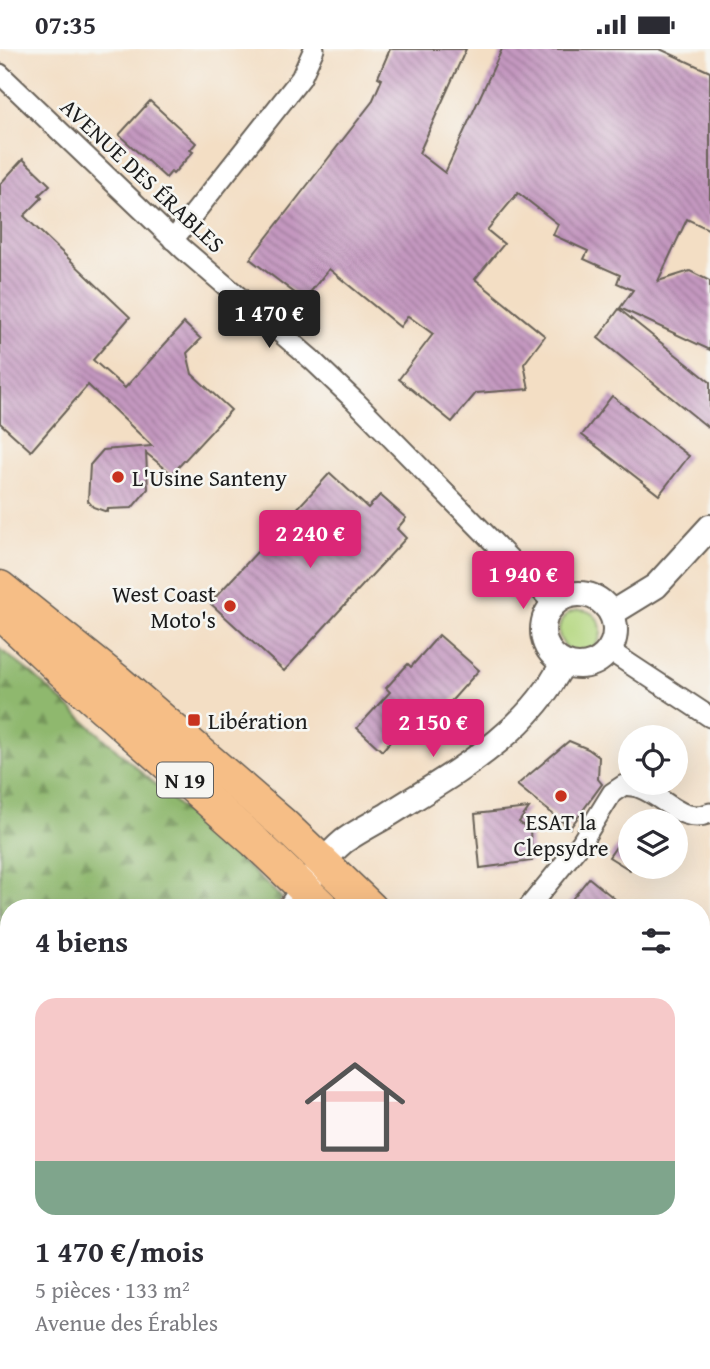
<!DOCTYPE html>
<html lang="fr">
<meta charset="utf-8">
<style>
body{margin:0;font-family:"Gentium Book Plus",serif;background:#f7f7f7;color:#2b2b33;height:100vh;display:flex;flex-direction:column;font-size:26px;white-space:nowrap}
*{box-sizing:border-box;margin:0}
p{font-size:23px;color:#7c7c81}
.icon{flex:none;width:38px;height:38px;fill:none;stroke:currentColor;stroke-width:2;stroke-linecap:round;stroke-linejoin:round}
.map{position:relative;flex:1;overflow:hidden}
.drawer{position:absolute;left:0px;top:850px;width:710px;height:471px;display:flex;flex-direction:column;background:#fff;border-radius:28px 28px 0 0;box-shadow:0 7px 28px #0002}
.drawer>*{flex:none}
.buttons{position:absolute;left:618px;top:676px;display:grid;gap:14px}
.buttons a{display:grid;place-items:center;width:70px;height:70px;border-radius:50%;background:#fff;box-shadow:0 7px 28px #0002;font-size:35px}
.price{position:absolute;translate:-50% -60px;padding:0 16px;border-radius:7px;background:#db2777;color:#fff;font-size:23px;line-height:46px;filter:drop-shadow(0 2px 4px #0008)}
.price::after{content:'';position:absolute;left:50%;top:42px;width:21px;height:16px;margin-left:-10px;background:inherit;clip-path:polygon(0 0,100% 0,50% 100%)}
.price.on{background:#222;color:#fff}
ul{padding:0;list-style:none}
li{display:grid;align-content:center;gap:14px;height:371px;padding:0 35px}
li+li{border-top:2px solid #e1e1e2}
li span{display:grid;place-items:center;height:217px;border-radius:21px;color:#555}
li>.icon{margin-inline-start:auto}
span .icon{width:126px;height:126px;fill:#fffc;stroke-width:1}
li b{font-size:30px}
h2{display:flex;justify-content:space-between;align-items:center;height:84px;padding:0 35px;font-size:30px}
.status{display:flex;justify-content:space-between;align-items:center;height:49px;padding:0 35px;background:#fff;direction:ltr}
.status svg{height:19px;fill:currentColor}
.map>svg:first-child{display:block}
.grass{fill:#b4d77f;stroke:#687a4e;stroke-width:2}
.forest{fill:url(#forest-firs);stroke:#566a45;stroke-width:2}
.building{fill:url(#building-back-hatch)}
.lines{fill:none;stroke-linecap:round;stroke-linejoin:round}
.minor-casing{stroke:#676057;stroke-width:23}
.tertiary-casing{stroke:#676057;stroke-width:28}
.primary-casing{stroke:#676057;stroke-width:35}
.minor{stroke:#fff;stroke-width:19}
.tertiary{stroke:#fff;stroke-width:24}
.primary{stroke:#f6be86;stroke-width:32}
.poi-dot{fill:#c8321e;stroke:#f6f6f2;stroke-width:2.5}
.labels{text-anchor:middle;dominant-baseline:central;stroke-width:5;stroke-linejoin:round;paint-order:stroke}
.shield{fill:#f6f6f2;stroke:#5d5d5c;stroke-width:2}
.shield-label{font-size:21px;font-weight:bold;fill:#1c1c1c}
.street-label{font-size:23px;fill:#1c1c1c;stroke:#f6f6f2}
.poi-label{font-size:23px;fill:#1c1c1c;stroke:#f6f6f2;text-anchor:start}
</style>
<div class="status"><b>07:35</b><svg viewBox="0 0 49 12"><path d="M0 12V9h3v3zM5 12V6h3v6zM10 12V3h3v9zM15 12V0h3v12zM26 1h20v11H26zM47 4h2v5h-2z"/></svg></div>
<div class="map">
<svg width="710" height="1320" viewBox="0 0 710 1320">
<defs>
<pattern id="forest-firs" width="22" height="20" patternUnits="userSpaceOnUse" patternTransform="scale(1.75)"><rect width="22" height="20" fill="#8fb86e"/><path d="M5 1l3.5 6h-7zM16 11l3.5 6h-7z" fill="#74955a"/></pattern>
<pattern id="building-back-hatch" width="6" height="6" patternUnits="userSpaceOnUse" patternTransform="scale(1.75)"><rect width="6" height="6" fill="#c498c0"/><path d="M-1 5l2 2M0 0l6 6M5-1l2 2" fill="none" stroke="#9e7b9b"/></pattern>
</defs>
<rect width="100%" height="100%" fill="#f6f6f2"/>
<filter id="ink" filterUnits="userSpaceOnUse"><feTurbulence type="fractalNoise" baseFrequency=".0143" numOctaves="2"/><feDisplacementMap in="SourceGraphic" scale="14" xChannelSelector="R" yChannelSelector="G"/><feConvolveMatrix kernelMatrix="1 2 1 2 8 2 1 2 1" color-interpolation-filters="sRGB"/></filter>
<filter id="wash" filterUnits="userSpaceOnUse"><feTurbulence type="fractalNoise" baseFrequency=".00686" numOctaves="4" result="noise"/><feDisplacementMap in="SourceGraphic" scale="28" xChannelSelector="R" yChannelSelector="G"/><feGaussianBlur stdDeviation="1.57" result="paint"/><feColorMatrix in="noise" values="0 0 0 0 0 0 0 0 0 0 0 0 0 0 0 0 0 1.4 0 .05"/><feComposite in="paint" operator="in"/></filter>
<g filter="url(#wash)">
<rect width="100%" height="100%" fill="#f3dec4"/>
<!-- grass -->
<circle class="grass" cx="580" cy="582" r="21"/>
<!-- forest -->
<polygon class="forest" points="0,600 31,624 282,849 276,859 9,859 9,1096 0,1097"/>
<g id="blocks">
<!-- building -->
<g class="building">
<polygon points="390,0 466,0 419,104 445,124 502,0 660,0 710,23 710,181 687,170 658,232 690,222 710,232 710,301 620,259 633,241 617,234 620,226 584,210 588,202 553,186 558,175 518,144 487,181 504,195 475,230 545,287 524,315 529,340 476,344 452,373 399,330 433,285 408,267 400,278 329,220 304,251 250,210 372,53 382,30 378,28"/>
<polygon points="150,52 196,94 190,101 193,103 173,125 171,123 166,129 119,86"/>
<polygon points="23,110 50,136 39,146 42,149 24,167 130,268 93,311 125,339 184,274 201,290 187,304 192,325 231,361 172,425 146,404 148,440 132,459 108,460 107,463 93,458 88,452 90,416 103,401 152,397 88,336 31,402 0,374 0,135"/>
<polygon points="619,260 710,333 710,380 598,289"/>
<polygon points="612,347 689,407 659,446 582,386"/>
<polygon points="330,424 368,459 380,446 406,469 397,480 406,489 284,622 210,554"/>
<polygon points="439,586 479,621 430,676 415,664 382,702 357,679 390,643 386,639 408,615 411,618"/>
<polygon points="569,692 588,700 599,708 598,730 602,735 570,779 517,736"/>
<polygon points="529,759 519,773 530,781 532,812 480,819 475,765"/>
<polygon points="630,778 630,821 609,808"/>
<polygon points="589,829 626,859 565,859"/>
</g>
</g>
</g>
<g filter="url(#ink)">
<use href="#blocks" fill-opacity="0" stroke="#676057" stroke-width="2"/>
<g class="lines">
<!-- minor casing -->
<g class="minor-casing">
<g id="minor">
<polyline points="0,25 183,200 311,310 355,352 554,555"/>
<polyline points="173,191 301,29 314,0"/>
<polyline points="610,602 710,668"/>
<path d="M528,859L581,794L612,744L624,736C629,737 636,737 640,739C665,748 682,776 710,764"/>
<polyline points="153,1320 157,1312"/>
</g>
</g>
<!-- tertiary casing -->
<g class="tertiary-casing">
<g id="tertiary">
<circle cx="579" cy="581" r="36"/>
<polyline points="612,564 656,537 710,478"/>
<path d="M290,859C306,837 322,810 344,792C357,783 372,775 386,767C452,725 526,687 563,614"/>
<polyline points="6,1320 9,1312"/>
</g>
</g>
<!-- primary casing -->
<g class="primary-casing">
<g id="primary">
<polyline points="0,538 119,633 282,774 371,859"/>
<polyline points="0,564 64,624 255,793 324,859"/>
<polyline points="702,1159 710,1168"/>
</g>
</g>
<!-- minor -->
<use href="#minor" class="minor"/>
<!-- tertiary -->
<use href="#tertiary" class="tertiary"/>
<!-- primary -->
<use href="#primary" class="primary"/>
</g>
</g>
<!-- markers -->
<g class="poi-dot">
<circle cx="118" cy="428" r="7"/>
<circle cx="230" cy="557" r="7"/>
<rect x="187" y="664" width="14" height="14" rx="3.5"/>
<circle cx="561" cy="747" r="7"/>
</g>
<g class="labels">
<!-- shield labels -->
<rect class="shield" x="157" y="713.5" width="56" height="35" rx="5"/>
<g class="shield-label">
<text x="185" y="731">N 19</text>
</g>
<!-- street labels -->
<g class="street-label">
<text transform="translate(143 126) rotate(43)">AVENUE DES ÉRABLES</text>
</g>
<!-- poi labels -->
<g class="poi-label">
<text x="132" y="428">L'Usine Santeny</text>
<text x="216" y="544" text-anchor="end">West Coast<tspan x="216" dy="26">Moto's</tspan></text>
<text x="208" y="671">Libération</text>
<text x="561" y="772" text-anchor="middle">ESAT la<tspan x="561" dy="26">Clepsydre</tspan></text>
</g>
</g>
</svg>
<div class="buttons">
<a><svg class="icon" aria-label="locate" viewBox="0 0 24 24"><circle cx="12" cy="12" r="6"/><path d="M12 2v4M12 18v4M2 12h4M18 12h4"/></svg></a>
<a><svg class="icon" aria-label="layers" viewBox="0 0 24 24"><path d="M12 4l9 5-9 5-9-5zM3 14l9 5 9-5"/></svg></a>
</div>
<b class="price on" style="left:269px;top:301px">1 470 €</b>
<b class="price" style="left:310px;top:521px">2 240 €</b>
<b class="price" style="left:523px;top:562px">1 940 €</b>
<b class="price" style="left:433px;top:710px">2 150 €</b>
<section class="drawer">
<h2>4 biens<svg class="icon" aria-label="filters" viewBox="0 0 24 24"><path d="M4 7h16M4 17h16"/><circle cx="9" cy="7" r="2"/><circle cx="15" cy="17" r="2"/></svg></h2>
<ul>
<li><span style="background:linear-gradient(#f6c9c9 75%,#7fa58c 0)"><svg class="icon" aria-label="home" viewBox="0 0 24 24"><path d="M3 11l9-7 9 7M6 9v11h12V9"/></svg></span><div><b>1 470 €/mois</b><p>5 pièces · 133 m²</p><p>Avenue des Érables</p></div></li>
</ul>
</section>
</div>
